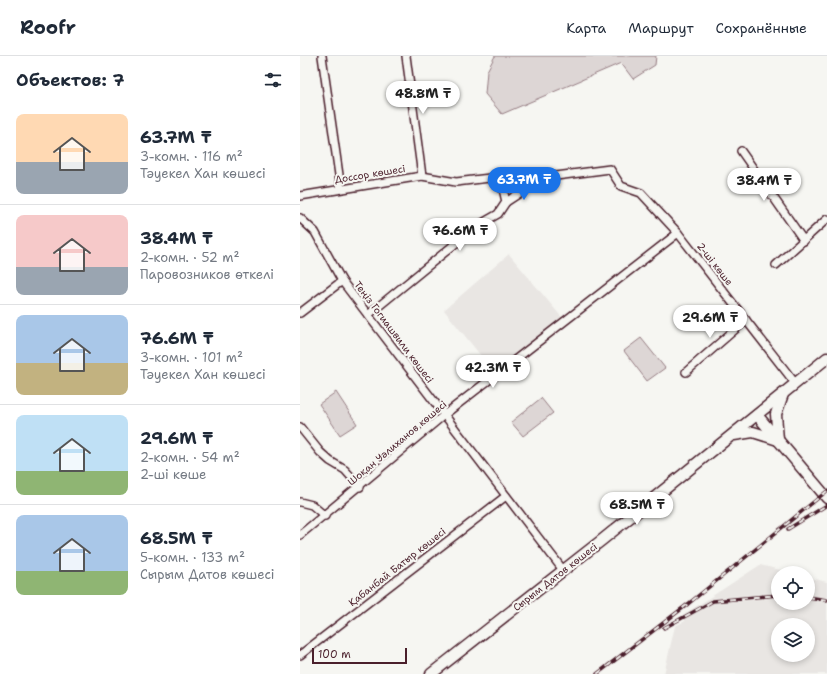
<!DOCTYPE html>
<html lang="ru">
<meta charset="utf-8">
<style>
body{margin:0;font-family:"Shantell Sans",sans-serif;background:#f2f2f3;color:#1f2937;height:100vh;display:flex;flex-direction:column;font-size:15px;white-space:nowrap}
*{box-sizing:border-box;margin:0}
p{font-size:13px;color:#747a83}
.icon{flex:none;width:22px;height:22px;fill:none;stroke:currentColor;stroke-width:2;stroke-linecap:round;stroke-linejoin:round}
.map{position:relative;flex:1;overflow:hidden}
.details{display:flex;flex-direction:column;background:#fff;width:300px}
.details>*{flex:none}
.tools{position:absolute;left:471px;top:510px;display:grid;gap:8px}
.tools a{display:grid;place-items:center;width:44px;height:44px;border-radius:50%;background:#fff;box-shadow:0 2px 6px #0003;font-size:20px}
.scale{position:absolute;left:12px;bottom:10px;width:95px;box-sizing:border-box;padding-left:4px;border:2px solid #4a1f2b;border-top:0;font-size:11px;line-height:14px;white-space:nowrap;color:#4a1f2b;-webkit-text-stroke:3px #f6f6f2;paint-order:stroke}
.price{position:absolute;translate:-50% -34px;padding:0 9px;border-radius:14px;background:#fff;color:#222;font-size:13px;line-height:26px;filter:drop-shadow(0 1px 2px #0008)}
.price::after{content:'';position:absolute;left:50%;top:24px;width:12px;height:9px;margin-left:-6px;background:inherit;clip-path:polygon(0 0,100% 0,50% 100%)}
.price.on{background:#1a73e8;color:#fff}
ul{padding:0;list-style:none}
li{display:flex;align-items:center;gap:12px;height:100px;padding:0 16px}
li+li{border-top:1px solid #e0e1e3}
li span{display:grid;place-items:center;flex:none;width:112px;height:80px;border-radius:8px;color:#555}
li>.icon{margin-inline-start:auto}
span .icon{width:48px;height:48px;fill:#fffc;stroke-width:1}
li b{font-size:17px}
h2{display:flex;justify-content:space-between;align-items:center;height:48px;padding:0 16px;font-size:17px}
header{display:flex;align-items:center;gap:24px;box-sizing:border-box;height:56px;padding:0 20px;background:#fff;border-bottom:1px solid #e0e1e3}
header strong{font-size:19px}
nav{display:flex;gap:22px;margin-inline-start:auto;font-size:14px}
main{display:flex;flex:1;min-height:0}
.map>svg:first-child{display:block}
.built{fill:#e9e6e3;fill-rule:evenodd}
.green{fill:#ddd6d5;stroke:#947a80}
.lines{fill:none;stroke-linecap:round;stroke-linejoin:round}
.minor-casing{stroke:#4a1f2b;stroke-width:10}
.secondary-casing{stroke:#4a1f2b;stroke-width:13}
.minor{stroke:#f6f6f2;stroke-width:7}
.secondary{stroke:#f6f6f2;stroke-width:10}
.rail-casing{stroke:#4a1f2b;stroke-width:3.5}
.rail{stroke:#f6f6f2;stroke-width:2;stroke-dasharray:6;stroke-linecap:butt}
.labels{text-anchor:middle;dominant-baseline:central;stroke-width:4;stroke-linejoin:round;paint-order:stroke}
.street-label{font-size:10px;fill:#4a1f2b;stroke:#f6f6f2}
</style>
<header>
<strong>Roofr</strong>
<nav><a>Карта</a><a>Маршрут</a><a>Сохранённые</a></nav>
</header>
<main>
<section class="details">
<h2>Объектов: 7<svg class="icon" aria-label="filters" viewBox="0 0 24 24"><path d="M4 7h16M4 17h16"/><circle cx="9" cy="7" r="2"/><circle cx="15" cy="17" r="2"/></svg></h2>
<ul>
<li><span style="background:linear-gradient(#ffd9b3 60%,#9aa5b1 0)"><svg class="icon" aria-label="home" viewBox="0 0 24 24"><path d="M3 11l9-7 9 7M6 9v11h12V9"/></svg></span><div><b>63.7M ₸</b><p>3-комн. · 116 m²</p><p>Тәуекел Хан көшесі</p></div></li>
<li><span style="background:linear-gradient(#f6c9c9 65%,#9aa5b1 0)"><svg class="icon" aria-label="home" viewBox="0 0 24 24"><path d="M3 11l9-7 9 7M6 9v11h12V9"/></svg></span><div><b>38.4M ₸</b><p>2-комн. · 52 m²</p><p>Паровозников өткелі</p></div></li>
<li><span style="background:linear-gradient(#a9c7e8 60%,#c2b280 0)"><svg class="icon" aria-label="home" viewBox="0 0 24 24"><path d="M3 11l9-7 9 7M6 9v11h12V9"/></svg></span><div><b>76.6M ₸</b><p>3-комн. · 101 m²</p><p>Тәуекел Хан көшесі</p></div></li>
<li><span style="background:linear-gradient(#bfe0f5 70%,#8fb573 0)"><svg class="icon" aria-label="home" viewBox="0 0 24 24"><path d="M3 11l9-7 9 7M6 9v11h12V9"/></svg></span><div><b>29.6M ₸</b><p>2-комн. · 54 m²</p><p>2-ші көше</p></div></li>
<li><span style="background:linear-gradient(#a9c7e8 70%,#8fb573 0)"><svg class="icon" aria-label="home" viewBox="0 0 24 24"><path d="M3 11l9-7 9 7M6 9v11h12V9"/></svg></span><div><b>68.5M ₸</b><p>5-комн. · 133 m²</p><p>Сырым Датов көшесі</p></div></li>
</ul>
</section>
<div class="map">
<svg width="527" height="618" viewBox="0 0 527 618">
<rect width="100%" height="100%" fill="#f6f6f2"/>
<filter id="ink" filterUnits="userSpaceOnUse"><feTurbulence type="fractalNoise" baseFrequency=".025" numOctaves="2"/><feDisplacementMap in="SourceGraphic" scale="8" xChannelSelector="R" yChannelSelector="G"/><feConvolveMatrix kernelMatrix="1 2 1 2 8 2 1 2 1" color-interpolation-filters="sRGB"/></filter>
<g filter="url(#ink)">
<!-- built -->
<g class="built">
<polygon points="209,198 264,264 194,316 144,254"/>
<path d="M460,509L493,517H478V547H508V521L527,526V618H364L375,570L385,565L383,559ZM478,569H508V599H478Z"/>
</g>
<!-- green -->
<g class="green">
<polygon points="195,0 356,0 355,9 333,23 321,7 202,58 185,38 187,15"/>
<polygon points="341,282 365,312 347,325 324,295"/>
<polygon points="36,336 57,368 40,379 19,348"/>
<polygon points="241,342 253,357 223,380 211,366"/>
</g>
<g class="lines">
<!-- minor casing -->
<g class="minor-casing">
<g id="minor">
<polyline points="22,0 41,133"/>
<polyline points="106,0 122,120"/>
<polyline points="441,95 504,185"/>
<polyline points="0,140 122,120 156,126 232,117 256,120 310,113 321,130 341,137 378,177 495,327"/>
<polyline points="206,146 232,129"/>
<polyline points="0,162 15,176 42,225 263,514"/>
<polyline points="476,209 527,163"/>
<polyline points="0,257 42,225"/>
<polyline points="68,259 177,170 198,158 206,146 203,133 193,122"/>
<polyline points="386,316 446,264"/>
<polyline points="0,371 20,396 30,405 45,414 60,431"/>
<polyline points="0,446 12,449 25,460"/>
<polyline points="0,479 144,359 378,177"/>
<polyline points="0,599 206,440"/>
</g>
</g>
<!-- secondary casing -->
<g class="secondary-casing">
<g id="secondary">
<polyline points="457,359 527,442"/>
<polyline points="434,379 453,376 478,384 476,358 483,338"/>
<polyline points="131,618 302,484 527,302"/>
</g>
</g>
<!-- minor -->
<use href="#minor" class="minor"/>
<!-- secondary -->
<use href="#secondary" class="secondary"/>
<!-- rail casing -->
<g class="rail-casing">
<g id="rail">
<polyline points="488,473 527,449"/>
<polyline points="508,541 527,544"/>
<polyline points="364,572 413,545 478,539"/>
<polyline points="297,618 388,548 527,435"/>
</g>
</g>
<!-- rail -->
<use href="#rail" class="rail"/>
</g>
</g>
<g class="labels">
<!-- street labels -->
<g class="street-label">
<text transform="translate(70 118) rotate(-9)">Доссор көшесі</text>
<text transform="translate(415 208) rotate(52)">2-ші көше</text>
<text transform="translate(94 276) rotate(53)">Теңіз Гогиашвили көшесі</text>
<text transform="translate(97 387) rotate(-40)">Шоқан Уәлиханов көшесі</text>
<text transform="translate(97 511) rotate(-38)">Қабанбай Батыр көшесі</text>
<text transform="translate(255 521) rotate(-38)">Сырым Датов көшесі</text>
</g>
</g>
</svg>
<div class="tools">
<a><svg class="icon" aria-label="locate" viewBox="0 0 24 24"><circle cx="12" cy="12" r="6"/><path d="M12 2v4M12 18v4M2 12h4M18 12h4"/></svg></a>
<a><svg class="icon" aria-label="layers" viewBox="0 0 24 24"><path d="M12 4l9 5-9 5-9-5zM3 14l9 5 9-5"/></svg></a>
</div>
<div class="scale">100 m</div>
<b class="price" style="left:123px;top:59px">48.8M ₸</b>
<b class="price on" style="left:224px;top:145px">63.7M ₸</b>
<b class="price" style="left:464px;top:146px">38.4M ₸</b>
<b class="price" style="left:160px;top:196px">76.6M ₸</b>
<b class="price" style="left:410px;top:283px">29.6M ₸</b>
<b class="price" style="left:193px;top:333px">42.3M ₸</b>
<b class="price" style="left:337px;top:470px">68.5M ₸</b>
</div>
</main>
